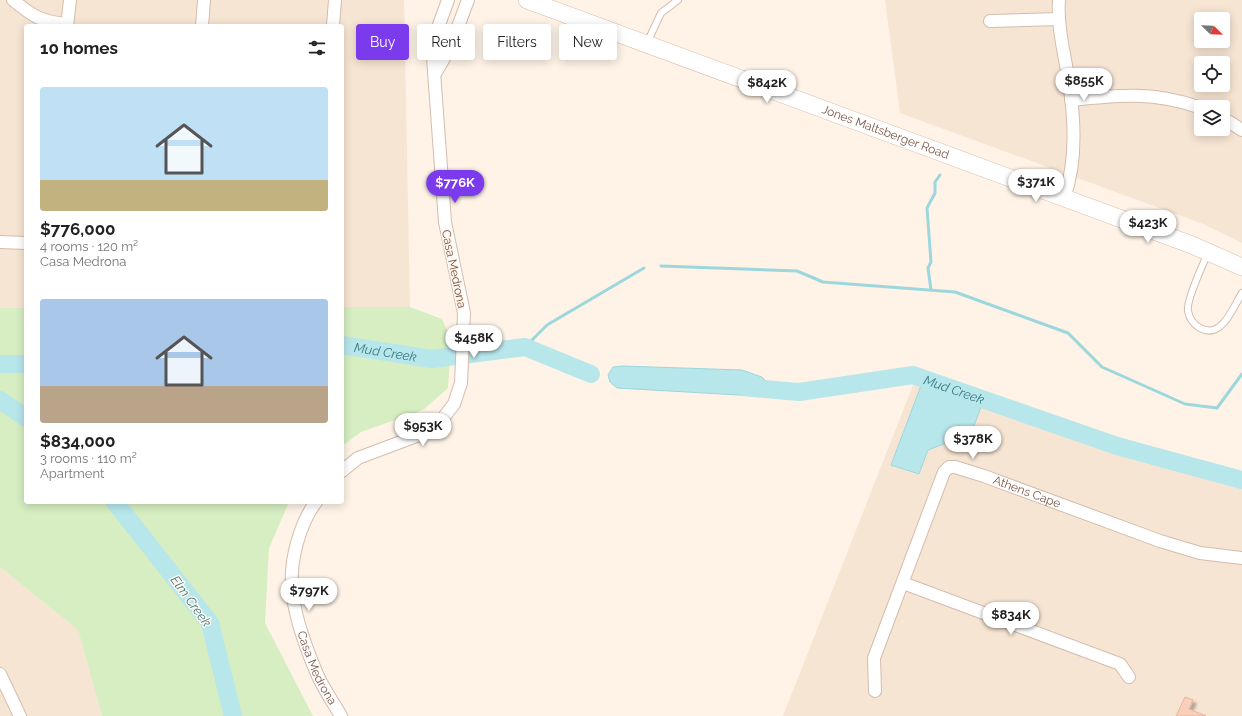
<!DOCTYPE html>
<meta charset="utf-8">
<style>
body{margin:0;font-family:Raleway,sans-serif;background:#f6f6f6;color:#222;height:100vh;display:flex;flex-direction:column;font-size:15px;white-space:nowrap}
*{box-sizing:border-box;margin:0}
p{font-size:13px;color:#767676}
.icon{flex:none;width:22px;height:22px;fill:none;stroke:currentColor;stroke-width:2;stroke-linecap:round;stroke-linejoin:round}
.map{position:relative;flex:1;overflow:hidden}
.drawer{position:absolute;left:24px;top:24px;width:320px;height:480px;display:flex;flex-direction:column;background:#fff;border-radius:4px;box-shadow:0 2px 10px #0003}
.drawer>*{flex:none}
.banner{position:absolute;left:356px;top:24px;width:380px;height:36px;display:flex;gap:8px}
.needle{width:26px;rotate:113deg}
.controls{position:absolute;left:1194px;top:12px;display:grid;gap:8px}
.controls a{display:grid;place-items:center;width:36px;height:36px;border-radius:4px;background:#fff;box-shadow:0 2px 10px #0003;font-size:20px}
.price{position:absolute;translate:-50% -34px;padding:0 9px;border-radius:14px;background:#fff;color:#222;font-size:13px;line-height:26px;filter:drop-shadow(0 1px 2px #0008)}
.price::after{content:'';position:absolute;left:50%;top:24px;width:12px;height:9px;margin-left:-6px;background:inherit;clip-path:polygon(0 0,100% 0,50% 100%)}
.price.current{background:#7c3aed;color:#fff}
ul{padding:0;list-style:none}
li{display:grid;align-content:center;gap:8px;height:212px;padding:0 16px}
li span{display:grid;place-items:center;height:124px;border-radius:4px;color:#555}
li>.icon{margin-inline-start:auto}
span .icon{width:72px;height:72px;fill:#fffc;stroke-width:1}
li b{font-size:17px}
h2{display:flex;justify-content:space-between;align-items:center;height:48px;padding:0 16px;font-size:17px}
.pill{padding:0 14px;border-radius:4px;background:#fff;box-shadow:0 2px 10px #0003;font-size:14px;line-height:36px}
.pill.current{background:#7c3aed;color:#fff}
.map>svg:first-child{display:block}
.residential{fill:#f7e5d3;fill-rule:evenodd}
.green{fill:#d6eec2}
.water{fill:#b7e6eb;stroke:#9cd7de}
.lines{fill:none;stroke-linecap:round;stroke-linejoin:round}
.stream{stroke:#9cd7de;stroke-width:3}
.river{stroke:#b7e6eb;stroke-width:18}
.building{fill:#f7cfba;stroke:#ebb399;filter:url(#shadow)}
.service-casing{stroke:#d4bcad;stroke-width:8}
.minor-casing{stroke:#d4bcad;stroke-width:14}
.secondary-casing{stroke:#dabdac;stroke-width:18}
.service{stroke:#fff;stroke-width:6}
.minor{stroke:#fff;stroke-width:12}
.secondary{stroke:#fff;stroke-width:17}
.labels{text-anchor:middle;dominant-baseline:central;stroke-width:3;stroke-linejoin:round;paint-order:stroke}
.street-label{font-size:12px;fill:#7b5647;stroke:#fff7ee}
.water-label{font-size:13px;font-style:italic;fill:#397a82;stroke:#fff7ee}
</style>
<div class="map">
<svg width="1242" height="716" viewBox="0 0 1242 716">
<defs>
<filter id="shadow"><feDropShadow dx="3.5" dy="3.5" stdDeviation="1" flood-color="#0004"/></filter>
</defs>
<rect width="100%" height="100%" fill="#fef3e6"/>
<!-- residential -->
<g class="residential">
<polygon points="0,0 404,0 410,307 342,307 342,26 26,26 26,308 0,308"/>
<path d="M885,0H1242V243L1203,224L900,113ZM1201,19H1223V41H1201ZM1201,63H1223V85H1201ZM1201,107H1223V129H1201Z"/>
<polygon points="915,380 1123,453 1242,487 1242,716 783,716"/>
<polygon points="0,567 78,630 102,716 0,716"/>
</g>
<!-- green -->
<g class="green">
<polygon points="342,307 410,307 442,319 451,340 448,388 423,410 361,432 342,446"/>
<polygon points="0,308 26,308 26,502 289,502 269,548 265,623 313,716 102,716 78,630 0,567"/>
</g>
<!-- water -->
<g class="water">
<polygon points="622,366 742,370 762,377 768,383 767,393 756,396 617,388 610,382 608,375 613,367"/>
<polygon points="922,383 982,404 967,445 954,440 928,450 919,474 891,465"/>
</g>
<g class="lines">
<!-- stream -->
<g class="stream">
<polyline points="661,266 797,271 823,282 955,292 1068,333 1102,367 1185,404 1217,408 1242,374"/>
<polyline points="931,290 928,268 931,262 927,208 935,193 935,182 940,175"/>
<polyline points="525,347 547,325 644,268"/>
</g>
<!-- river -->
<g class="river">
<path id="s1" d="M342,345L432,359L525,347L591,374"/>
<polyline points="0,364 26,364"/>
<path id="s2" d="M743,387L799,392L913,375L1117,446L1242,480"/>
<polyline points="0,400 26,418"/>
<polyline points="115,502 210,623 233,716"/>
</g>
</g>
<!-- building -->
<polygon class="building" points="1185,697 1193,700 1189,709 1206,716 1176,716"/>
<g class="lines">
<!-- service casing -->
<g class="service-casing">
<g id="service">
<polyline points="647,43 661,13 678,0"/>
<path d="M1208,253C1203,264 1186,301 1188,311C1189,318 1194,325 1200,328C1222,340 1233,307 1242,293"/>
</g>
</g>
<!-- minor casing -->
<g class="minor-casing">
<g id="minor">
<path d="M13,0C32,16 42,22 67,24"/>
<path d="M1059,0C1057,28 1065,55 1069,83C1075,121 1077,162 1064,198"/>
<polyline points="990,21 1059,19"/>
<polyline points="67,26 70,0"/>
<polyline points="202,26 204,0"/>
<polyline points="333,26 335,0"/>
<polyline points="436,72 450,48 468,0"/>
<path d="M1071,100C1118,95 1155,91 1201,108"/>
<polyline points="1223,118 1242,130"/>
<polyline points="0,242 26,243"/>
<polyline points="342,471 358,458 422,434 438,425 454,404 461,383 464,313 445,222 432,44 448,0"/>
<path id="s3" d="M316,502C300,523 290,560 292,586C293,613 306,648 317,674C323,688 333,702 341,716"/>
<polyline points="903,583 1120,664 1129,677"/>
<polyline points="0,674 20,716"/>
<path id="s4" d="M875,691L874,658L944,472L949,467H955L984,476L1160,541L1200,553L1242,558"/>
</g>
</g>
<!-- secondary casing -->
<g class="secondary-casing">
<g id="secondary">
<path id="s5" d="M527,0L1192,245L1242,267"/>
</g>
</g>
<!-- service -->
<use href="#service" class="service"/>
<!-- minor -->
<use href="#minor" class="minor"/>
<!-- secondary -->
<use href="#secondary" class="secondary"/>
</g>
<g class="labels">
<!-- street labels -->
<g class="street-label">
<text stroke="none"><textPath href="#s5" startOffset="382">Jones Maltsberger Road</textPath></text>
<text transform="translate(454 269) rotate(78)">Casa Medrona</text>
<text stroke="none"><textPath href="#s4" startOffset="321">Athens Cape</textPath></text>
<text stroke="none"><textPath href="#s3" startOffset="175">Casa Medrona</textPath></text>
</g>
<!-- water labels -->
<g class="water-label">
<text stroke="none"><textPath href="#s1" startOffset="44">Mud Creek</textPath></text>
<text stroke="none"><textPath href="#s2" startOffset="215">Mud Creek</textPath></text>
<text transform="translate(191 601) rotate(54)">Elm Creek</text>
</g>
</g>
</svg>
<div class="controls">
<a><svg class="needle" viewBox="-14 -14 28 28"><path d="M0-13l5 13h-10z" fill="#e53935"/><path d="M0 13l5-13h-10z" fill="#767676"/></svg></a>
<a><svg class="icon" aria-label="locate" viewBox="0 0 24 24"><circle cx="12" cy="12" r="6"/><path d="M12 2v4M12 18v4M2 12h4M18 12h4"/></svg></a>
<a><svg class="icon" aria-label="layers" viewBox="0 0 24 24"><path d="M12 4l9 5-9 5-9-5zM3 14l9 5 9-5"/></svg></a>
</div>
<b class="price" style="left:1084px;top:102px">$855K</b>
<b class="price" style="left:767px;top:104px">$842K</b>
<b class="price" style="left:1036px;top:203px">$371K</b>
<b class="price current" style="left:455px;top:204px">$776K</b>
<b class="price" style="left:1148px;top:244px">$423K</b>
<b class="price" style="left:474px;top:359px">$458K</b>
<b class="price" style="left:423px;top:447px">$953K</b>
<b class="price" style="left:973px;top:460px">$378K</b>
<b class="price" style="left:309px;top:612px">$797K</b>
<b class="price" style="left:1011px;top:636px">$834K</b>
<div class="banner">
<a class="pill current">Buy</a>
<a class="pill">Rent</a>
<a class="pill">Filters</a>
<a class="pill">New</a>
</div>
<section class="drawer">
<h2>10 homes<svg class="icon" aria-label="filters" viewBox="0 0 24 24"><path d="M4 7h16M4 17h16"/><circle cx="9" cy="7" r="2"/><circle cx="15" cy="17" r="2"/></svg></h2>
<ul>
<li><span style="background:linear-gradient(#bfe0f5 75%,#c2b280 0)"><svg class="icon" aria-label="home" viewBox="0 0 24 24"><path d="M3 11l9-7 9 7M6 9v11h12V9"/></svg></span><div><b>$776,000</b><p>4 rooms · 120 m²</p><p>Casa Medrona</p></div></li>
<li><span style="background:linear-gradient(#a9c7e8 70%,#b9a48a 0)"><svg class="icon" aria-label="home" viewBox="0 0 24 24"><path d="M3 11l9-7 9 7M6 9v11h12V9"/></svg></span><div><b>$834,000</b><p>3 rooms · 110 m²</p><p>Apartment</p></div></li>
</ul>
</section>
</div>
